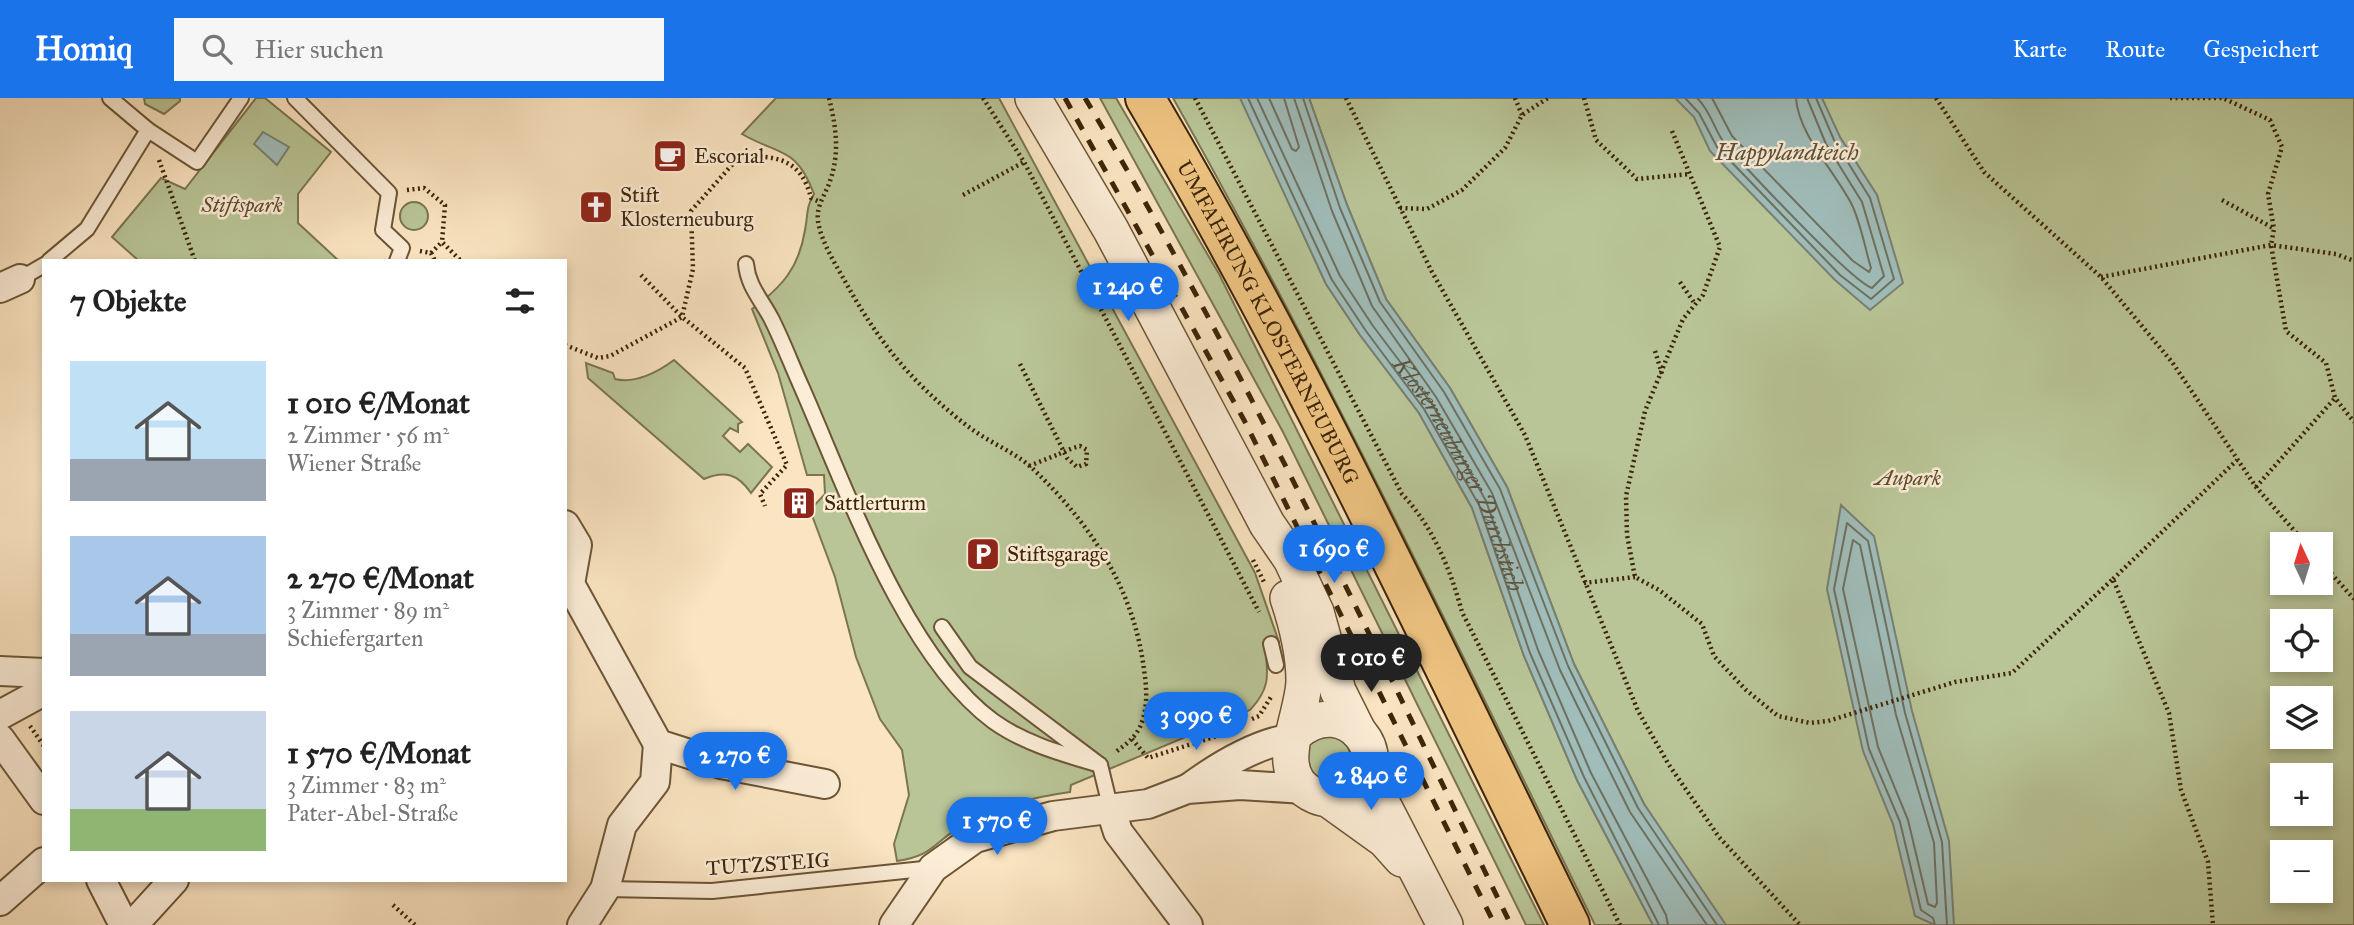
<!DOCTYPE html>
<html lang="de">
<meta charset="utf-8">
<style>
body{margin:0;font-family:"IM FELL Great Primer",serif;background:#f6f6f6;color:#222;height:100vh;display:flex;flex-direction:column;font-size:26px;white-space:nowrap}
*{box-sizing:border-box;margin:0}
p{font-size:23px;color:#767676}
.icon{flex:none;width:38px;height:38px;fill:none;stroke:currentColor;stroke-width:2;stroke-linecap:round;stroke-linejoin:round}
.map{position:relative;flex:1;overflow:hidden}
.details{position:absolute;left:42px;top:161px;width:525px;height:623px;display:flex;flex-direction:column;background:#fff;border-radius:0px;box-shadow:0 4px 10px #0003}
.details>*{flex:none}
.needle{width:46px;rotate:356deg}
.fabs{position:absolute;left:2270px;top:434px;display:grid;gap:14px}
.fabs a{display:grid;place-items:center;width:63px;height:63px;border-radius:0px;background:#fff;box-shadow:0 4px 10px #0003;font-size:35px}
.price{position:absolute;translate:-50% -60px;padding:0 16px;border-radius:24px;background:#1a73e8;color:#fff;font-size:23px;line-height:46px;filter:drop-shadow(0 2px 4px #0008)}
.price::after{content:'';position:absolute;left:50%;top:42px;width:21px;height:16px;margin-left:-10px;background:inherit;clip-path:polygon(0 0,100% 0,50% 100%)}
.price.selected{background:#222;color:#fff}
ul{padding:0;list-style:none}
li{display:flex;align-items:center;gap:21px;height:175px;padding:0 28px}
li span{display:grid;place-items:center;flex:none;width:196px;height:140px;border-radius:0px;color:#555}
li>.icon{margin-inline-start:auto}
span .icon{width:84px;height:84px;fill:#fffc;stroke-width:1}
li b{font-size:30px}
h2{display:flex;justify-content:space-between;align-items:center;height:84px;padding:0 28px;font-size:30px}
header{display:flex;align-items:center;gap:42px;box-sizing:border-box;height:98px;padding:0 35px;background:#1a73e8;color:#fff}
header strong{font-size:33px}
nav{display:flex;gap:38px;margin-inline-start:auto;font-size:24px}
.search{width:490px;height:63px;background:#f6f6f6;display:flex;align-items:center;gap:18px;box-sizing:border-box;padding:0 24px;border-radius:0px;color:#767676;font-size:26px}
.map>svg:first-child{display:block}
.green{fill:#b9c597;stroke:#7b7550;stroke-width:2;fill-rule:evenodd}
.water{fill:#a0bdba;stroke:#788073;stroke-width:2}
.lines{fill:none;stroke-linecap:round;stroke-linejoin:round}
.shore{stroke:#6e7161;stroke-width:2}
.service-casing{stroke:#6c5536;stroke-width:18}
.minor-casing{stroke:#6c5536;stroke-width:32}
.tertiary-casing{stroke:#6c5536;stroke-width:38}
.primary-casing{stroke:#3d2508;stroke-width:42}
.path{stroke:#3d2508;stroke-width:4.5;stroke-dasharray:2 3.5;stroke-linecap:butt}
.service{stroke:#fcedd7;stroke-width:14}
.minor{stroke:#fcedd7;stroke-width:28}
.tertiary{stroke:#fcedd7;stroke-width:35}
.primary{stroke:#edc280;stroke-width:38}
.rail{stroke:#3d2508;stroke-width:5;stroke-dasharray:12 12;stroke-linecap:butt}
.path-bridge{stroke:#3d2508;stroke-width:4.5;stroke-dasharray:2 3.5;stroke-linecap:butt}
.labels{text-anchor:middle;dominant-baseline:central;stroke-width:5;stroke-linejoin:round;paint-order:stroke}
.poi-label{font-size:21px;fill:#3d2508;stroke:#fcedd7;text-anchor:start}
.park-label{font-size:21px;font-style:italic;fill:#5c4d2c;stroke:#fcedd7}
.street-label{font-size:21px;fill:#3d2508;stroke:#fcedd7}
.water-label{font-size:23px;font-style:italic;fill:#5b533d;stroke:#fcedd7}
</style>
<header>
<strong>Homiq</strong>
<div class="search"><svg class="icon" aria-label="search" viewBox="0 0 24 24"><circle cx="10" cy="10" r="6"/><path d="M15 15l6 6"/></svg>Hier suchen</div>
<nav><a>Karte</a><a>Route</a><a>Gespeichert</a></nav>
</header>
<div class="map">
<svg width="2354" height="827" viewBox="0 0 2354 827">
<rect width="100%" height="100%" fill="#fae4c1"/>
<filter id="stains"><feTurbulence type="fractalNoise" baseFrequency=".00286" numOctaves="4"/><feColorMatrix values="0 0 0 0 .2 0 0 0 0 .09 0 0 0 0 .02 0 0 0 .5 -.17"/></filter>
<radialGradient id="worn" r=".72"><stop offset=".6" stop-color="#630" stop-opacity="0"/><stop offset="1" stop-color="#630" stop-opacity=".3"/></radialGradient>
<!-- green -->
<g class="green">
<polygon points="144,0 180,0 180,3 164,16 145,6"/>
<polygon points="256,0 265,0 331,54 298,96 298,125 339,163 139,163 112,139 161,80 185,91"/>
<path d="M776,0H999L1255,475L1279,544L1265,547C1268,577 1271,590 1250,612L1071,687L1070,694C1028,700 999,708 962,728C933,744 934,758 897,763L894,746L909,697L902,652L880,621L856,559L835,479L810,412L825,396L824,377H807L778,275L752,211C782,189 799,170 805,132C808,118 806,108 814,96C796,48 780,58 742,36Z"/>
<polygon points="1100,0 1116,0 1219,176 1544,827 1526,827 1283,334"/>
<path d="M1173,0H1241L1326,186L1360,237L1419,315L1472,410L1524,558L1577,682L1653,827H1595C1458,549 1325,270 1173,0Z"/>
<path d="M1309,0H2354V827H1725L1644,706L1574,566L1507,389L1450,290L1386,201L1347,107ZM2282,446H2320V485H2282ZM2282,523H2320V562H2282ZM2282,600H2320V639H2282ZM2282,677H2320V716H2282ZM2282,754H2320V793H2282Z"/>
<circle cx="414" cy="118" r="14"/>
<path d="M674,262L742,324L738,326V334L730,330L723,338L740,354L748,346L772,369L751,395C738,376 725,372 704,381L588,280L586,265L613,275L615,281C635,286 658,274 674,262Z"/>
<path d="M1320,636L1344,641C1360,670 1347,690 1314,680L1304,652Z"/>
</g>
<!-- water -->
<g class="water">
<polygon points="1240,0 1309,0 1347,107 1386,201 1450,290 1507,389 1574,566 1644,706 1726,827 1653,827 1577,682 1524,558 1472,410 1419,315 1360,237 1326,186"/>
<polygon points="1675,0 1822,0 1840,39 1877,97 1903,185 1870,212 1835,182 1710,53 1694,19"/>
<polygon points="263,34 289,49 277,67 254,46"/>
<polygon points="1841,407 1874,438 1912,613 1949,743 1954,827 1935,827 1915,818 1893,726 1863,653 1827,491"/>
</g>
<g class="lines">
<!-- shore -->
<g class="shore">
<polyline points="1248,0 1332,182 1366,233 1424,311 1479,407 1530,555 1584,679 1659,827"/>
<path id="s1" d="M1257,0L1340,178L1373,228L1432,306L1486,403L1538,552L1591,675L1666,817L1668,827"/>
<polyline points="1269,0 1292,51 1296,53 1299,49 1284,0"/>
<polyline points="1294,0 1332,113 1372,208 1436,299 1492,395 1560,572 1577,607 1630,714 1707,827"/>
<polyline points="1303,0 1340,110 1380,204 1444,294 1500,391 1568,568 1585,603 1638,710 1717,827"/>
<polyline points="1685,0 1699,15 1717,49 1840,177 1871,201 1894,181 1870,100 1834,42 1816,0"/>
<path d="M1697,0C1711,13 1714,32 1725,46C1745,69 1851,183 1872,190L1884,178L1862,104L1826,46L1807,0"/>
<path d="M1712,0L1732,38L1853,163L1869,174L1871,170C1865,150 1861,126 1852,107C1836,75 1798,36 1796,0"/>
<polygon points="1853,442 1860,447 1896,617 1934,745 1937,805 1935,809 1928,806 1908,722 1878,649 1843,491"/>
<polyline points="1935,827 1933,820 1921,812 1900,724 1869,651 1834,491 1847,425 1868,443 1905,615 1942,744 1947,827"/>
</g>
<!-- service casing -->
<g class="service-casing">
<g id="service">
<polyline points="110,0 148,32"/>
<polyline points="295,0 389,95 383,132 402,150 397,163"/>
<polyline points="49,163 87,131 148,32 197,64 241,0"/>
<path d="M746,166C748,189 762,202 772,222C783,244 792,268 802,290C846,390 905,558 993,623C1025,646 1063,656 1100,667"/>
<polyline points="20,181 44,167"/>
<polyline points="942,529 970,569 1100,667 1111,712"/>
<polyline points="1271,546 1276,567"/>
<polyline points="605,791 712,793 933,770"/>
</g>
</g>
<!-- minor casing -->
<g class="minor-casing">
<g id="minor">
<polyline points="0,190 20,181"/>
<polyline points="565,427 577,447 570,486 658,646 721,666 825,686"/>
<polyline points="0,573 44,575"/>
<polyline points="0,617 44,593"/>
<polyline points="0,641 44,702"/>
<path d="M1189,690C1219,668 1257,645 1293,640"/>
<polyline points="1111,712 1118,734 1188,827"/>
<polyline points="101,782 124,827"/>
<polyline points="0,803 44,764"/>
<polyline points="133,827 174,782"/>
<polyline points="582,827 605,791 622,727 655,684 658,646"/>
<polyline points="894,827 933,770 975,740 1053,718 1148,706 1187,691 1240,687 1305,691"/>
</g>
</g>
<!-- tertiary casing -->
<g class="tertiary-casing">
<g id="tertiary">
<polyline points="1033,0 1111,132 1267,426 1291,461 1316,514 1338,593 1358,633"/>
<path d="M1288,500C1297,527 1304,554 1304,583C1303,621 1268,677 1316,698C1328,703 1341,701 1352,694C1399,661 1346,593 1297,634"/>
<polyline points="1369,668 1381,703 1445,827"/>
<polyline points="1328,701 1385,742 1402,761"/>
</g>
</g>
<!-- primary casing -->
<g class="primary-casing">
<g id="primary">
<path id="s2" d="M1145,0C1303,267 1433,549 1570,827"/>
</g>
</g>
<!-- path -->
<g class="path">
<path d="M829,0C836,28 840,55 830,83C826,96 816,107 818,123C821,144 836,167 846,185C869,227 897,266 932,298C945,310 959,322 973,332C991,345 1014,354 1031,369C1090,425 1134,490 1144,572C1147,591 1148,611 1140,629C1134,641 1124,648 1114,655"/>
<polyline points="983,0 1024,64 1259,514"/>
<path d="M1195,0L1402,396C1433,429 1450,470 1462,514L1620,827"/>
<polyline points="1346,0 1432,174 1525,337 1638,613 1669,667 1719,739 1800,827"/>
<polyline points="1515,0 1522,17"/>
<polyline points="1584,0 1596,42 1637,81 1690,76"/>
<polyline points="1936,0 1984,74 2101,179 2172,264 2256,389 2306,446"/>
<polyline points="2170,0 2223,0 2270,22 2282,49 2268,96 2274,131 2271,147 2286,233 2326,265 2335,300 2354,324"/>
<polyline points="1672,33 1720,149 1703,197 1683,221 1645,313 1626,398 1627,437 1635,479 1659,492 1702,526 1714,558 1746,592 1778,618 1810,625 1828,623 1955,584 2012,575 2113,481 2169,615 2181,692 2208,764 2213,827"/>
<polyline points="159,62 195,163"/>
<polyline points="407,92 424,90 445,107 442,144 461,163"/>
<polyline points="963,97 1024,64"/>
<polyline points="2222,102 2273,130"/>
<polyline points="1400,110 1427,111 1462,92 1505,50 1522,17 1548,0"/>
<polyline points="420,153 431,155 435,163"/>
<polyline points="431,155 442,144"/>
<polyline points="641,177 682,219 745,270 787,367 760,396 765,408"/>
<polyline points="2101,179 2271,147 2336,156 2354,163"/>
<polyline points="1680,184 1695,206"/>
<path d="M565,247L598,260L610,258L682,219L693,171L691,113L739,59C775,57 801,60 811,100L820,104"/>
<polyline points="1655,253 1662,276"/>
<polyline points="1020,266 1067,360 1077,369 1086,366 1087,352 1080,348 1073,350"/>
<polyline points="1029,368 1059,356"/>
<polyline points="2256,389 2335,300"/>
<polyline points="1253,462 1265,486"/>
<polyline points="2320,463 2354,501"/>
<polyline points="2113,481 2237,362"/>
<polyline points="1584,485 1635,479"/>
<polyline points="1252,621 1259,618 1271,599"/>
<polyline points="30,628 44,648"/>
<polyline points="1132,641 1148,660 1223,636"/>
<polyline points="393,807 415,827"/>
</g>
<!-- service -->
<use href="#service" class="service"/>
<!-- minor -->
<use href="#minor" class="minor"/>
<!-- tertiary -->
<use href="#tertiary" class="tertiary"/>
<!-- primary -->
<use href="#primary" class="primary"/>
<!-- rail -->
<g class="rail">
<polyline points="1065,0 1244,322 1495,827"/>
<path d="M1085,0C1243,266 1375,549 1511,827"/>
</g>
<!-- path-bridge -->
<polyline class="path-bridge" points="1059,356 1073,350"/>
</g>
<!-- icons -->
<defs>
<g id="cafe-square" transform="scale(1.75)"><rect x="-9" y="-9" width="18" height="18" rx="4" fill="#8f2418" stroke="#fcedd7"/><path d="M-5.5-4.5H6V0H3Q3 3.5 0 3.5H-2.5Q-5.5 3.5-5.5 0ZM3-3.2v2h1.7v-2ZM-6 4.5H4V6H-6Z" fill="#fff"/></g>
<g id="church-square" transform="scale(1.75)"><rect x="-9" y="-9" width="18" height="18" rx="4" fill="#8f2418" stroke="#fcedd7"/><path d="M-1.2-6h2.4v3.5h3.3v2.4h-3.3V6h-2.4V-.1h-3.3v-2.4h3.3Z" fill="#fff"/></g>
<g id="building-square" transform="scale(1.75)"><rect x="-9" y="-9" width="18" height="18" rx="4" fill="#8f2418" stroke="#fcedd7"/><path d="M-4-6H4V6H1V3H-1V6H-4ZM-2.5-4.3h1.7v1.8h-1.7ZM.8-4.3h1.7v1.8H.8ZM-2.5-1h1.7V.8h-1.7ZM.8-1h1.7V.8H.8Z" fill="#fff"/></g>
<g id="parking-square" transform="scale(1.75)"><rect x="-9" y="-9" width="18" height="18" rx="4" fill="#8f2418" stroke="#fcedd7"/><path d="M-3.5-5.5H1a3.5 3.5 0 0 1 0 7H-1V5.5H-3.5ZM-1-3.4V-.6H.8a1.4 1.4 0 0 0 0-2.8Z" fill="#fff"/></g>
</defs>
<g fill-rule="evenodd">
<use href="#cafe-square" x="670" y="58"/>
<use href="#church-square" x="596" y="109"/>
<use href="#building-square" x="799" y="405"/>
<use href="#parking-square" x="983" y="456"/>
</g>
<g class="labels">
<!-- poi labels -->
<g class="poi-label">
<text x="694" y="58">Escorial</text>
<text x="620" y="97">Stift<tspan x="620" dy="24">Klosterneuburg</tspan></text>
<text x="824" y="405">Sattlerturm</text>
<text x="1007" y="456">Stiftsgarage</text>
</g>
<!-- park labels -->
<g class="park-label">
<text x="242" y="107">Stiftspark</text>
<text x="1908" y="380">Aupark</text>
</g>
<!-- street labels -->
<g class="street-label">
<text stroke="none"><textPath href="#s2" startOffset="256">UMFAHRUNG KLOSTERNEUBURG</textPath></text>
<text transform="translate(768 766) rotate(-4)">TUTZSTEIG</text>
</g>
<!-- water labels -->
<g class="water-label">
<text x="1787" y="54">Happylandteich</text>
<text stroke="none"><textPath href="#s1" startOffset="429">Klosterneuburger Durchstich</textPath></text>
</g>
</g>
<rect width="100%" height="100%" filter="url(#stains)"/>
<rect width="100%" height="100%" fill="url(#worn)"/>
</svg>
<div class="fabs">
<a><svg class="needle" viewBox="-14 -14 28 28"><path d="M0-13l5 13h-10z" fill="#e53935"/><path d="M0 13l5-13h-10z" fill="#767676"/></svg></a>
<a><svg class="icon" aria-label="locate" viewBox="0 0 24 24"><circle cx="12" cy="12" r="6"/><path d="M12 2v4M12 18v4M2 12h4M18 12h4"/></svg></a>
<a><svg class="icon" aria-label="layers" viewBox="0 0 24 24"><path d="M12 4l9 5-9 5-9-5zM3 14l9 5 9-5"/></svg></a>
<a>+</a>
<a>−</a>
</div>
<b class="price" style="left:1128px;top:225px">1 240 €</b>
<b class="price" style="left:1334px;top:487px">1 690 €</b>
<b class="price selected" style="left:1371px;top:596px">1 010 €</b>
<b class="price" style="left:1196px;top:654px">3 090 €</b>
<b class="price" style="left:735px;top:694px">2 270 €</b>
<b class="price" style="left:1371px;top:714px">2 840 €</b>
<b class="price" style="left:997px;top:759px">1 570 €</b>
<section class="details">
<h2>7 Objekte<svg class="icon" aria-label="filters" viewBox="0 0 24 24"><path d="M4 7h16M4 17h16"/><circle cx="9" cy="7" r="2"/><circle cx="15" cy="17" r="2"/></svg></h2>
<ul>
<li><span style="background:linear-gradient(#bfe0f5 70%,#9aa5b1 0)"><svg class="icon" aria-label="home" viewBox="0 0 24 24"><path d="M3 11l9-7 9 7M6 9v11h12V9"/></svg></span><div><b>1 010 €/Monat</b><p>2 Zimmer · 56 m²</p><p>Wiener Straße</p></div></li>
<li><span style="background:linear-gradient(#a9c7e8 70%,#9aa5b1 0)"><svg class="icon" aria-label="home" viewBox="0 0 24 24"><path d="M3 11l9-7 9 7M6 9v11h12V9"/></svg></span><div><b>2 270 €/Monat</b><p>3 Zimmer · 89 m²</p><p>Schiefergarten</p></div></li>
<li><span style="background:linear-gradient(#c9d6e8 70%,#8fb573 0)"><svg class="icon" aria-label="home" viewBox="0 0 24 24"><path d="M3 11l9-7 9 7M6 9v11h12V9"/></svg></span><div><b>1 570 €/Monat</b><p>3 Zimmer · 83 m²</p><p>Pater-Abel-Straße</p></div></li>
</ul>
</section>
</div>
